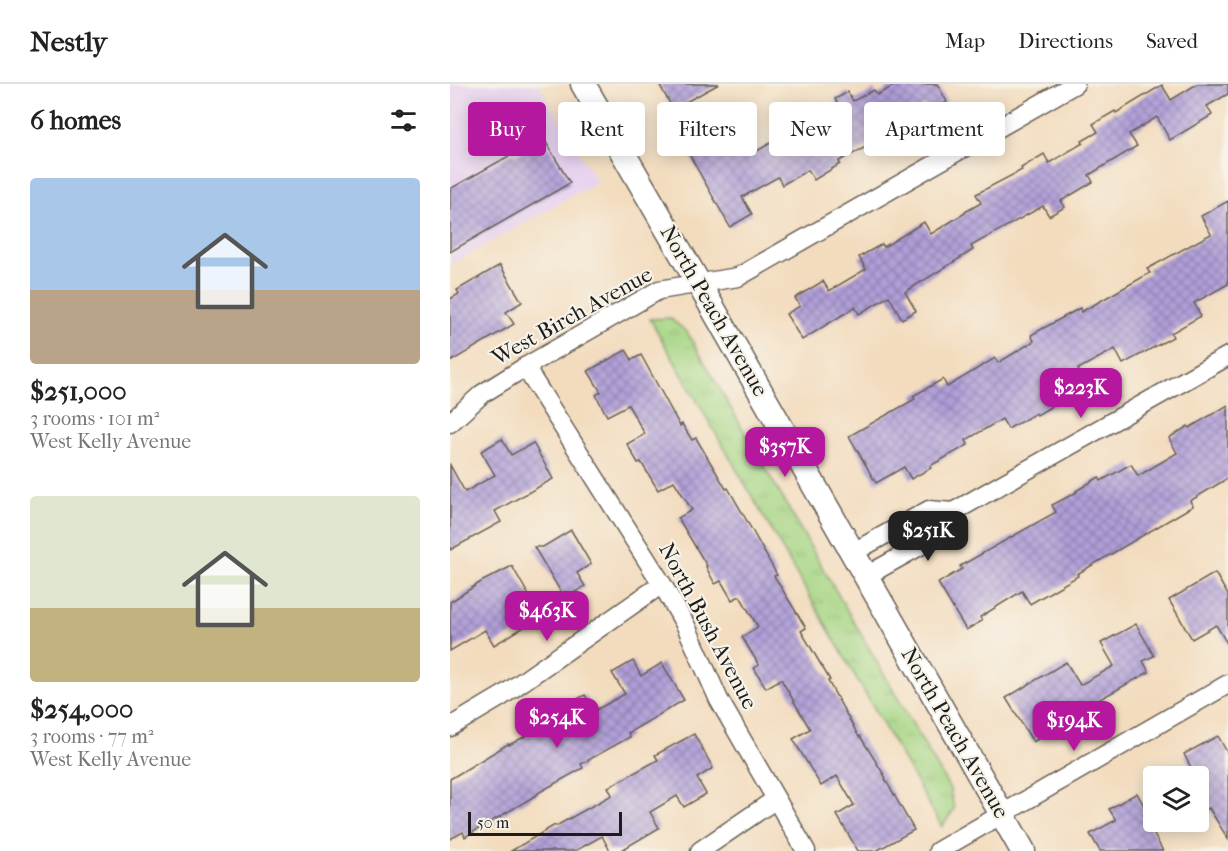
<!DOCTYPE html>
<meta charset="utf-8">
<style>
body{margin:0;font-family:"IM FELL French Canon",serif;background:#f6f6f6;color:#222;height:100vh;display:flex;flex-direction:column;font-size:22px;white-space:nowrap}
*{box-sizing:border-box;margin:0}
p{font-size:20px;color:#767676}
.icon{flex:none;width:33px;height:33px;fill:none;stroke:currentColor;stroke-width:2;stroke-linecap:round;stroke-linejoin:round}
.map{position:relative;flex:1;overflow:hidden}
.side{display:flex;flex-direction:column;background:#fff;width:450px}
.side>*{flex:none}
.banner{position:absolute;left:18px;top:18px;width:570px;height:54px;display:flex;gap:12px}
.tools{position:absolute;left:693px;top:682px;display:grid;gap:12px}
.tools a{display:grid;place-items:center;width:66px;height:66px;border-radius:6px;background:#fff;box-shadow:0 3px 15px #0003;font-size:30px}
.scale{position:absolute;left:18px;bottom:15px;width:154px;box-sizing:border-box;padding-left:6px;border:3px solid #1c1c1c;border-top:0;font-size:16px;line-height:21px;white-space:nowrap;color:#1c1c1c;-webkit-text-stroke:4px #f7f3e8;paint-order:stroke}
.price{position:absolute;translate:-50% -51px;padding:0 14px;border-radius:12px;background:#b5179e;color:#fff;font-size:20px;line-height:39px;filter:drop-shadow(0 2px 3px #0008)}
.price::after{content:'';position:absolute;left:50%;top:36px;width:18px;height:14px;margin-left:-9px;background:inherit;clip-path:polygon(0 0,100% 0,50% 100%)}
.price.current{background:#222;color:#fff}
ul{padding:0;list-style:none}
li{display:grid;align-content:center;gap:12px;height:318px;padding:0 30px}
li span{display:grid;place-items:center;height:186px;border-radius:6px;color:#555}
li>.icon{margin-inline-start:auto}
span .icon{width:108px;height:108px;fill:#fffc;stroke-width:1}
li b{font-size:26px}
h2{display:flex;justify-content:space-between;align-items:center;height:72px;padding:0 30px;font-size:26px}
.chip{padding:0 21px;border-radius:6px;background:#fff;box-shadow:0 3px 15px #0003;font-size:21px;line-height:54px}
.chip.current{background:#b5179e;color:#fff}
header{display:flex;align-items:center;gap:36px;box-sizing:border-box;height:84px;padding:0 30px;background:#fff;border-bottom:2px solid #e0e0e0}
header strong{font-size:28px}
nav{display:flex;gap:33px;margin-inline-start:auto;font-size:21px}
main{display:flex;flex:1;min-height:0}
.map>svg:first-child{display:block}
.built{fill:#e7d2ef}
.grass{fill:url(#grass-tufts);stroke:#617850;stroke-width:1.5}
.building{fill:url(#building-cross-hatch)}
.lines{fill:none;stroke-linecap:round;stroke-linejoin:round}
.street-casing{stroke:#675f55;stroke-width:21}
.secondary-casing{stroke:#675f55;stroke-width:27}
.street{stroke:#fff;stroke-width:18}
.secondary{stroke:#fff;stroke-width:24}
.labels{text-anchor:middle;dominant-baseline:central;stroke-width:4.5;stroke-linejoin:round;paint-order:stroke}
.street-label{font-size:22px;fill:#1c1c1c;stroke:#f7f3e8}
</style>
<header>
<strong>Nestly</strong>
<nav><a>Map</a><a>Directions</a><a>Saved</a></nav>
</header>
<main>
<section class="side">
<h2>6 homes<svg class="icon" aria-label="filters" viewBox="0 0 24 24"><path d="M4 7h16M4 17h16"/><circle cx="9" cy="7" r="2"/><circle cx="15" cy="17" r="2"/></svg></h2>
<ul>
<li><span style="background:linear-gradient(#a9c7e8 60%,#b9a48a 0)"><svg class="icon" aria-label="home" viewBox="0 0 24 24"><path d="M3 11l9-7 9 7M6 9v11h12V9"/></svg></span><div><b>$251,000</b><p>3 rooms · 101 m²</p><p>West Kelly Avenue</p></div></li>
<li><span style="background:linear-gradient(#dfe7d0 60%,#c2b280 0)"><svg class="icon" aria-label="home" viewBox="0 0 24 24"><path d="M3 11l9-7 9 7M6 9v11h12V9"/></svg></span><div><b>$254,000</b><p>3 rooms · 77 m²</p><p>West Kelly Avenue</p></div></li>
</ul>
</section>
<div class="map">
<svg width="778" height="767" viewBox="0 0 778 767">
<defs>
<pattern id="grass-tufts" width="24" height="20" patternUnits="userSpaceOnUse" patternTransform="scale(1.5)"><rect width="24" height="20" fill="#a6d583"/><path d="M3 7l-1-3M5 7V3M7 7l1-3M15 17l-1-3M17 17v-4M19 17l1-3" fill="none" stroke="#8eb671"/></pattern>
<pattern id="building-cross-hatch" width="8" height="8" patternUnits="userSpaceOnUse" patternTransform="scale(1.5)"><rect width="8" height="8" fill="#b09ed8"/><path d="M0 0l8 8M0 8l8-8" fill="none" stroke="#8e80ae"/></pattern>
</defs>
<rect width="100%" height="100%" fill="#f7f3e8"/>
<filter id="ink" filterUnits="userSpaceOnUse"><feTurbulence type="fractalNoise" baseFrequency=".0167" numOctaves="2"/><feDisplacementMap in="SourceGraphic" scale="12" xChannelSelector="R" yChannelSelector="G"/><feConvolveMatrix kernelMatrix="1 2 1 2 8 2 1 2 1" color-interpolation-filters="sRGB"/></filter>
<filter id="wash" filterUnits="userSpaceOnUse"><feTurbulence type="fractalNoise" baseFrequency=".008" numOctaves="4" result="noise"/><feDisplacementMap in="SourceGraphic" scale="24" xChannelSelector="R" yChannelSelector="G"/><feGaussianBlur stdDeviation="1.35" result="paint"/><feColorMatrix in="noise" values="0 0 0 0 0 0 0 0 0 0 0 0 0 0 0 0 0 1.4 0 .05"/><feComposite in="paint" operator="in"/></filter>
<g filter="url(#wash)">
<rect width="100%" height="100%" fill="#f3dcbe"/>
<!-- built -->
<polygon class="built" points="0,0 88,0 147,98 0,181"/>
<!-- grass -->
<polygon class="grass" points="220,234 237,248 500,705 504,725 492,743 200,235"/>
<g id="blocks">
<!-- building -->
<g class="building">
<polygon points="209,0 269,0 223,25"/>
<polygon points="447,0 487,0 497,18 479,28 475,21 455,32 453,27 424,43 431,55 389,77 390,80 364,96 358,86 332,101 328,93 292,113 302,130 280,143 240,72 288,45 302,70 358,37 371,59 400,44 385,15 398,8 403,17 424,6 427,11"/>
<polygon points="747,0 778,0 778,10 757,22 762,31 720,56 707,33 679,50 687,62 639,91 643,98 611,117 615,123 599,132 593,122 521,162 523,166 455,208 466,227 452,235 439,212 409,230 405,223 352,256 336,230 350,222 345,214 373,197 379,207 416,185 409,173 432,160 434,163 474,138 481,150 515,129 515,128 531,119 526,110 572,86 571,84 594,70 599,79 633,59 632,57 648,48 643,40 665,27 666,29 712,1 721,16"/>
<polygon points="94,55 120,99 0,168 0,105 64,69 65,72"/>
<polygon points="778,117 778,200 744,219 751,232 721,249 723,253 673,280 665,265 628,285 635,299 605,316 607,319 587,331 586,329 558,345 552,335 516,356 518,361 480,382 481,384 461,395 454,383 426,399 399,352 465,315 463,312 493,295 497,303 545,274 548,279 584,257 581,251 630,224 631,228 700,189 697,185 761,150 751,132"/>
<polygon points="50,181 72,218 56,228 64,240 0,278 0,215 9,210 7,206"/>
<polygon points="176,266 182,276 191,271 230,342 232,340 242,356 246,354 276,405 278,404 297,437 327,491 324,492 356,544 351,547 380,596 378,597 409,653 410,652 436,694 435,695 464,746 426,767 408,767 387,731 404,721 387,692 371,702 343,655 360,645 331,595 316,604 304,584 309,581 292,553 308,543 290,512 282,516 271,497 265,500 256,483 257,482 228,434 242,426 224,397 208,406 191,378 188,379 177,360 195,350 178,321 157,332 146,311 151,308 138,287"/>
<polygon points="778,321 778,394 740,417 743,422 627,490 628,492 580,520 572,507 530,533 532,537 516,546 488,499 512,485 510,482 606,428 602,421 627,408 626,407 649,393 651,397 681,380 688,392 727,369 719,354 738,342 739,344"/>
<polygon points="52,355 61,371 83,359 103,395 45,427 51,438 0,466 0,381 15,408 45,391 31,367"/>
<polygon points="121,446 141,480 127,489 135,502 115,515 84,463 93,463"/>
<polygon points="62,482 91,533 44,561 35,546 0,567 0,518 31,498"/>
<polygon points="765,489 778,511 778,561 766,541 742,555 719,516"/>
<polygon points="686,540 704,572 693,577 699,588 641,620 644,625 617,641 616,638 583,658 556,614 616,578 630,601 664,582 651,559"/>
<polygon points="183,577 191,592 212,579 234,616 178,649 180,653 131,680 133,684 88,709 88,710 15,753 13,748 0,755 0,695 58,660 59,661 87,646 85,643 114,627 112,623 135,611 144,627 175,610 162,589"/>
<polygon points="244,650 263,684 247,694 256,710 234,723 227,712 200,728 209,744 170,767 160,767 152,752 125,767 61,767 105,741 106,742 162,711 158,703 208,676 205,671"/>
<polygon points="768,652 778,670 778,755 759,724 754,727 748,717 748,693 746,693 734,670"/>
<polygon points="687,709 698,729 693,731 713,767 650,767 640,750 666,736 659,725"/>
</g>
</g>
</g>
<g filter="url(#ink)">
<use href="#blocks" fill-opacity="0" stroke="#675f55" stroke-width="1.5"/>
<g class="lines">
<!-- street casing -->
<g class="street-casing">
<g id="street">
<polyline points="75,283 212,500 236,542 269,616 356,767"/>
<polyline points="0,339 32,310 75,283 209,206 288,193 625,0"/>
<polyline points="402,469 479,426 503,428"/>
<polyline points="416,492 493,449 503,428 778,272"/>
<polyline points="0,643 52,612 212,500"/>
<polyline points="250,767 326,715"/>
<polyline points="488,767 778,600"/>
</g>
</g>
<!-- secondary casing -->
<g class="secondary-casing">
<polyline id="secondary" points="133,0 249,200 573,767"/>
</g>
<!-- street -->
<use href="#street" class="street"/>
<!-- secondary -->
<use href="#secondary" class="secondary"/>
</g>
</g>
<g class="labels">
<!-- street labels -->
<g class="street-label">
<text transform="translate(264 227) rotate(60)">North Peach Avenue</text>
<text transform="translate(122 232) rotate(-29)">West Birch Avenue</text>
<text transform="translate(258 542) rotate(62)">North Bush Avenue</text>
<text transform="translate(505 649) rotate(60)">North Peach Avenue</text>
</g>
</g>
</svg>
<div class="tools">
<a><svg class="icon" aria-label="layers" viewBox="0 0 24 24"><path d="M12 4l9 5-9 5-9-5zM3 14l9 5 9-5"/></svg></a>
</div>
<div class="scale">50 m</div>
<b class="price" style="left:631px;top:335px">$223K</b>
<b class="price" style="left:335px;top:394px">$357K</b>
<b class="price current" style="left:478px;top:478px">$251K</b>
<b class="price" style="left:97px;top:558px">$463K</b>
<b class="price" style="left:107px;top:665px">$254K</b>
<b class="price" style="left:624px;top:668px">$194K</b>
<div class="banner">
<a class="chip current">Buy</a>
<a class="chip">Rent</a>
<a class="chip">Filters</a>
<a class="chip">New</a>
<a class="chip">Apartment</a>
</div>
</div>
</main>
